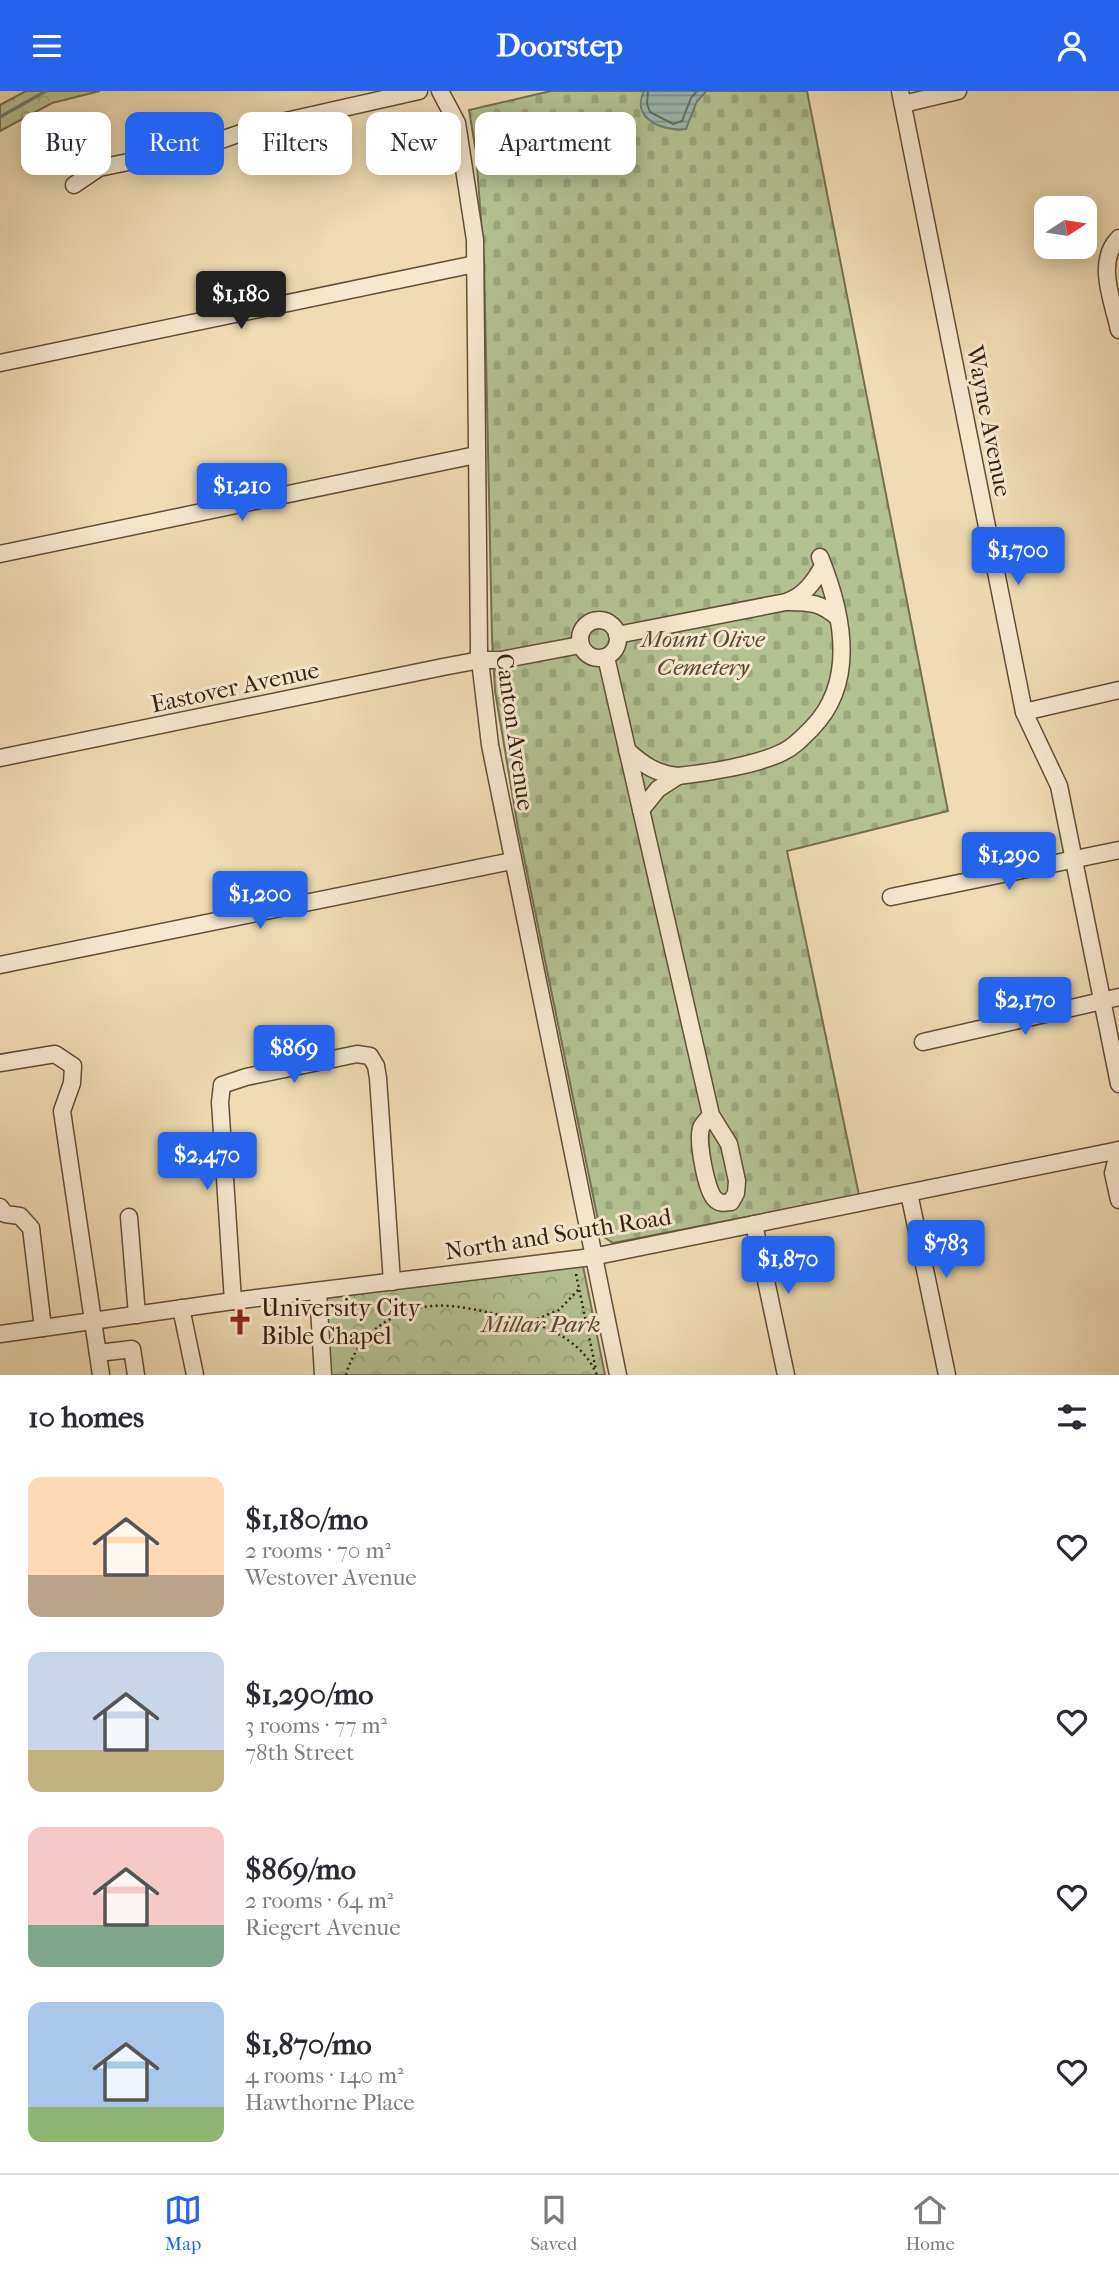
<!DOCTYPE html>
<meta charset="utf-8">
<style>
body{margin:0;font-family:"IM FELL French Canon",serif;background:#f7f7f7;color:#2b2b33;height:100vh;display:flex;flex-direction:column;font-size:26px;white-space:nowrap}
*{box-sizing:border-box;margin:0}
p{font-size:23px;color:#7c7c81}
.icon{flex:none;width:38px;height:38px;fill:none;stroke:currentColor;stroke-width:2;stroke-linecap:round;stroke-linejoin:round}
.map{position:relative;height:1284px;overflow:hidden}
.sheet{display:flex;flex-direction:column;background:#fff;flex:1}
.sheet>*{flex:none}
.banner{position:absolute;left:21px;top:21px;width:700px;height:63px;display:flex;gap:14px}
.needle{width:46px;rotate:78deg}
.controls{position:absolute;left:1034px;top:105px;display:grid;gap:14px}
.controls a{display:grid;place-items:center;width:63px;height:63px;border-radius:14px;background:#fff;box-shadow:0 4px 18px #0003;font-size:35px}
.price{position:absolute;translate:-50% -60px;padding:0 16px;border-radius:7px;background:#2563eb;color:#fff;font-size:23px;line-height:46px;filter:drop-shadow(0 2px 4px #0008)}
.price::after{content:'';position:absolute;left:50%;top:42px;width:21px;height:16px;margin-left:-10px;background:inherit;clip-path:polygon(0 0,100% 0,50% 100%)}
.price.active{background:#222;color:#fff}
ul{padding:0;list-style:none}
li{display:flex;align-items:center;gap:21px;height:175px;padding:0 28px}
li span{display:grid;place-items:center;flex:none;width:196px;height:140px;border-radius:14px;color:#555}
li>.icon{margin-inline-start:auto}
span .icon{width:84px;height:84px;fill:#fffc;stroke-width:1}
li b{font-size:30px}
h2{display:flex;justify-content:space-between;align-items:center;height:84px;padding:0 28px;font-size:30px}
.chip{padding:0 24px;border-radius:14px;background:#fff;box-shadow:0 4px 18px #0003;font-size:24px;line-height:63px}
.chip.active{background:#2563eb;color:#fff}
header{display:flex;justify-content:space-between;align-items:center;height:91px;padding:0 28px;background:#2563eb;color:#fff;font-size:32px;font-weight:700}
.menu{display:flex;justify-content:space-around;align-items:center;height:98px;border-top:2px solid #e1e1e2;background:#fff;font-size:19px;color:#7c7c81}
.menu a{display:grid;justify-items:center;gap:4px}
.menu .active{color:#2563eb}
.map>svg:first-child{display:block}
.forest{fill:url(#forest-crowns);stroke:#74724e;stroke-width:2}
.cemetery{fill:url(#cemetery-stones);stroke:#74724e;stroke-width:2}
.water{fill:url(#water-rules);stroke:#717d71;stroke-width:2}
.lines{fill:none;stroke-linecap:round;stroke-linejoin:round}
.shore{stroke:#676e60;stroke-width:2}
.stream{stroke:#717d71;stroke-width:3.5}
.minor-casing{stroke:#625036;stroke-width:19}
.path{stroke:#33220d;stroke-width:2.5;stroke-dasharray:2 3.5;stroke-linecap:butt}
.minor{stroke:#f5e8cd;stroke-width:16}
.labels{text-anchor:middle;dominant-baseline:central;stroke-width:6;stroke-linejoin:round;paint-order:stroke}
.street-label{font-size:24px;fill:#33220d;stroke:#f5e8cd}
.park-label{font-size:24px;font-style:italic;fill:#534a2e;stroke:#f5e8cd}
.poi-label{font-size:24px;fill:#33220d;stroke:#f5e8cd;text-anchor:start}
</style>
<header><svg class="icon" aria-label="menu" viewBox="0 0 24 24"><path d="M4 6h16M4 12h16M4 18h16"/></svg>Doorstep<svg class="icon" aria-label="person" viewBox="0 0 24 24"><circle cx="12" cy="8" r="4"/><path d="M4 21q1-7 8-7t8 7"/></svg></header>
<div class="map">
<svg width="1119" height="1284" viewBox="0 0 1119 1284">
<defs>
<pattern id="forest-crowns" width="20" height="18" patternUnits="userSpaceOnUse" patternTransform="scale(1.75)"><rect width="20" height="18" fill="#b4c290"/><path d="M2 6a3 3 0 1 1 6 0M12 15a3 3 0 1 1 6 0" fill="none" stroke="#9ba67b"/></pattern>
<pattern id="cemetery-stones" width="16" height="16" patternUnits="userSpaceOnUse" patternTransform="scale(1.75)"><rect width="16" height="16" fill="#b4c290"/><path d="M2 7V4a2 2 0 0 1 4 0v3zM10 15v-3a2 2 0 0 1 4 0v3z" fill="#9ba67b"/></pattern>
<pattern id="water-rules" width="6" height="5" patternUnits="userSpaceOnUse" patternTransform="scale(1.75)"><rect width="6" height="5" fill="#9bbab3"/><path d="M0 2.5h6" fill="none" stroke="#7f9790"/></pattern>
</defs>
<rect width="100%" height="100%" fill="#efdcb2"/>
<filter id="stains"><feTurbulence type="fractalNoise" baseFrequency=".00286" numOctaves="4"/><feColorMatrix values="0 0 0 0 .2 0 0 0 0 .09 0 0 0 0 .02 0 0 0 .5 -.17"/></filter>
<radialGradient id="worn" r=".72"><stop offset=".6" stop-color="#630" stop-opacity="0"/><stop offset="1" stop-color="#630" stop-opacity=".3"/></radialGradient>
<!-- forest -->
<g class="forest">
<polygon points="26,0 100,0 52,12 0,40 0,14"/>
<polygon points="583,1175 605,1284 329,1284 325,1207"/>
</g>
<!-- cemetery -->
<polygon class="cemetery" points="551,0 807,0 948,720 787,760 859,1104 613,1152 601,1144 518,737 495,600 492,547 484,170 476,61 469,19"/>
<!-- water -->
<path class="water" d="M644,0H705V2L697,10L686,38C664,41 630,28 644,0Z"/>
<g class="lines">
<!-- shore -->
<polyline class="shore" points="648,0 647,13 650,21 673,33 682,30 691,7 697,0"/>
<!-- stream -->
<polyline class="stream" points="0,26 46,0"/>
<!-- minor casing -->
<g class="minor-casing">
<g id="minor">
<polyline points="440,0 457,32 475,149 479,561 490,654 618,1284"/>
<polyline points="900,0 1024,621 1059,695 1119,993"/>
<polyline points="903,13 958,0"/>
<polyline points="74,94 99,77 201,56 255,37 419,0"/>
<path d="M1119,147C1095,171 1113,210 1119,239"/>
<polyline points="0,272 475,173"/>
<polyline points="0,463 476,364"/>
<path d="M789,511C810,511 822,512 838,527"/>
<circle cx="599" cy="548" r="19"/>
<path d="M617,544L786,511C804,505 814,491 823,475"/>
<path d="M606,566L711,1024L729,1053L737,1090L736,1102L731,1111C724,1112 720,1113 715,1108C706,1100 697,1049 701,1037C703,1032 708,1028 711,1024"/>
<polyline points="1024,621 1119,599"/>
<path d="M627,659C643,674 657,683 678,685C707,682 757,674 783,661C794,656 803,646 812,637C858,590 842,520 820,466"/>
<polyline points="0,667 443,576 480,569 501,569 580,554"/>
<polyline points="641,719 658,698 678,685"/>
<polyline points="891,806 1119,759"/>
<polyline points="0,874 512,770"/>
<polyline points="923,951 1119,906"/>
<polyline points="0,972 55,963 73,975 72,992 62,1020 101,1284"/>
<polyline points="1119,1059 1113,1082 1119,1109"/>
<polyline points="909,1102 947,1284"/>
<polyline points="0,1116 5,1123 20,1125 31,1137 43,1237"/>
<polyline points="129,1126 137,1224"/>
<polyline points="754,1133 786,1284"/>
<polyline points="318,1200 323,1284"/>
<polyline points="233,1210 220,1011 222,994 246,986 357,963 370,965 376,975 378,987 392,1191"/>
<polyline points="181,1217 195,1284"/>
<polyline points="0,1243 233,1210 592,1166 1119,1059"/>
<polyline points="98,1262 132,1258 136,1284"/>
</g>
</g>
<!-- path -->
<g class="path">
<polyline points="576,1183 596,1279"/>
<polyline points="532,1230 559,1219 579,1198"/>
<path d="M346,1284C356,1245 393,1218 432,1215C453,1213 476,1219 496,1223C535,1230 580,1244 597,1284"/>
</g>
<!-- minor -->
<use href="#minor" class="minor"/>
</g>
<!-- icons -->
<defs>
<g id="church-bare" transform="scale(2.1)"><path d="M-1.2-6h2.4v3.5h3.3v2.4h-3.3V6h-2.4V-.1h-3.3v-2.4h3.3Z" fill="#8f2418" stroke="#f5e8cd" stroke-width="2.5" paint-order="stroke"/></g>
</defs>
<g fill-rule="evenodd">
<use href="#church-bare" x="240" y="1231"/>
</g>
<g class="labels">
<!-- street labels -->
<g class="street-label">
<text transform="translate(989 330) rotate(79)">Wayne Avenue</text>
<text transform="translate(235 596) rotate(-12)">Eastover Avenue</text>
<text transform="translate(515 641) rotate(82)">Canton Avenue</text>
<text transform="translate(558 1143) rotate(-9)">North and South Road</text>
</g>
<!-- park labels -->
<g class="park-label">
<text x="703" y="548">Mount Olive<tspan x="703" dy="28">Cemetery</tspan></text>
<text x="541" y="1233">Millar Park</text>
</g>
<!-- poi labels -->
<g class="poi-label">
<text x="261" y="1217">University City<tspan x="261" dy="28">Bible Chapel</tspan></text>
</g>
</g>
<rect width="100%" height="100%" filter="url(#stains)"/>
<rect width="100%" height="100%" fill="url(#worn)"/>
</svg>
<div class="controls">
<a><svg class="needle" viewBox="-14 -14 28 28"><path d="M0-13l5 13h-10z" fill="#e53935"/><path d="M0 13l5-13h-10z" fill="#7c7c81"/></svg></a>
</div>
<b class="price active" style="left:241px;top:240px">$1,180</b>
<b class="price" style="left:242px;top:432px">$1,210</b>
<b class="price" style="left:1018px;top:496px">$1,700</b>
<b class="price" style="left:1009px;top:801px">$1,290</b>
<b class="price" style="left:260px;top:840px">$1,200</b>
<b class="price" style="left:1025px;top:946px">$2,170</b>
<b class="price" style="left:294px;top:994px">$869</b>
<b class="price" style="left:207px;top:1101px">$2,470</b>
<b class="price" style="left:946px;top:1189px">$783</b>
<b class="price" style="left:788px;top:1205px">$1,870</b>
<div class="banner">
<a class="chip">Buy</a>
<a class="chip active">Rent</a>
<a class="chip">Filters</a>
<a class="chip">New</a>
<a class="chip">Apartment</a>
</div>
</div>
<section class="sheet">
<h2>10 homes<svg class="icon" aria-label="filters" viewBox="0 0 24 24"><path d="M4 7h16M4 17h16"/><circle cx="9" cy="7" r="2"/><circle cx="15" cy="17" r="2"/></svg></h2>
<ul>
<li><span style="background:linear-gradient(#ffd9b3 70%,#b9a48a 0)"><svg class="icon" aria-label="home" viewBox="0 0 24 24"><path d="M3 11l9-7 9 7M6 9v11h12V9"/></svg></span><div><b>$1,180/mo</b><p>2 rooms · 70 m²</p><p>Westover Avenue</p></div><svg class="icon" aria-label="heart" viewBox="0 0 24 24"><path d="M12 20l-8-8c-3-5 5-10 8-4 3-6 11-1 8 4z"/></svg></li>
<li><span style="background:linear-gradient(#c9d6e8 70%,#c2b280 0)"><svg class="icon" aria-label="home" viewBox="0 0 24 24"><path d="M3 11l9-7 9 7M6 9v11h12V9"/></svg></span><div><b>$1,290/mo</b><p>3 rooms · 77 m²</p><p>78th Street</p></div><svg class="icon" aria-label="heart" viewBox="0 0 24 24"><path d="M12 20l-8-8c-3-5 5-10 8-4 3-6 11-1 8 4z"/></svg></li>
<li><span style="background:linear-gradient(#f6c9c9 70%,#7fa58c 0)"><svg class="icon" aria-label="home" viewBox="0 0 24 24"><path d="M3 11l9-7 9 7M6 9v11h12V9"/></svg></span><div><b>$869/mo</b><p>2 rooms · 64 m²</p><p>Riegert Avenue</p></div><svg class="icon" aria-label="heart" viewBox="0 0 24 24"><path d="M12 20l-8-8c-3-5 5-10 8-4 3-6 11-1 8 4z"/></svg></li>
<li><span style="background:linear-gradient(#a9c7e8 75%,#8fb573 0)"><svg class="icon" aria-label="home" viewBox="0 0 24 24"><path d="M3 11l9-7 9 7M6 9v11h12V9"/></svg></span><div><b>$1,870/mo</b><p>4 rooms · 140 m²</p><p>Hawthorne Place</p></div><svg class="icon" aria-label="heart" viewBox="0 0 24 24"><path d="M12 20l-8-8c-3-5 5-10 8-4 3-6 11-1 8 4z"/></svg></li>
</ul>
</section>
<nav class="menu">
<a class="active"><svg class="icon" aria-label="map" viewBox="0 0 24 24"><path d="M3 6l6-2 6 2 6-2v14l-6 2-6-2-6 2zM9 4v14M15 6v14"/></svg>Map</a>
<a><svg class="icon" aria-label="saved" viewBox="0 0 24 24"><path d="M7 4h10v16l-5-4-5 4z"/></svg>Saved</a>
<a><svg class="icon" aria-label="home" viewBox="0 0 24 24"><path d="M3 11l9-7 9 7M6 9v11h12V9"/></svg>Home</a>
</nav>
